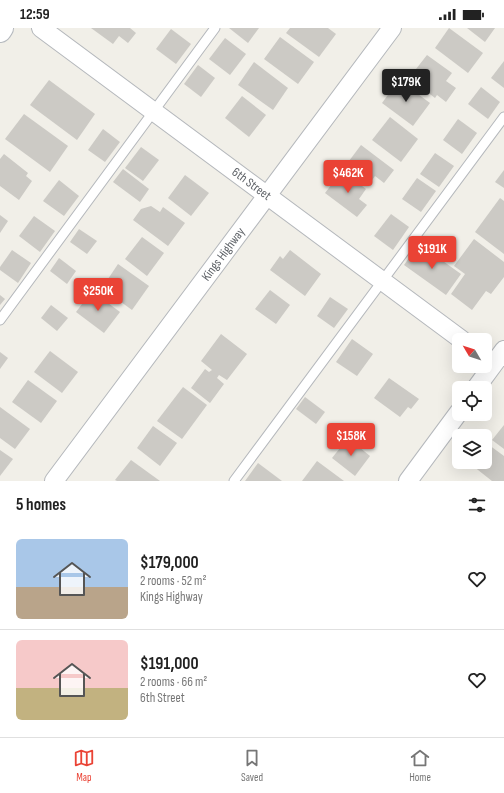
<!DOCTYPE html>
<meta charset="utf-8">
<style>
body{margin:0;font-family:"Sofia Sans Condensed",sans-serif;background:#f6f6f6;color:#222;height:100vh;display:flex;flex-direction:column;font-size:15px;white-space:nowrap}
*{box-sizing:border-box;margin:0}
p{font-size:13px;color:#767676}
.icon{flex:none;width:22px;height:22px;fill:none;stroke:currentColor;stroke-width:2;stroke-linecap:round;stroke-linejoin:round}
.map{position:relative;height:453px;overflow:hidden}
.drawer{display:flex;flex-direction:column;background:#fff;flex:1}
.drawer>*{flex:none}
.needle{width:26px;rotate:309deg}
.fabs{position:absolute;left:452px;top:305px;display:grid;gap:8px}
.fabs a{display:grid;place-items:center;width:40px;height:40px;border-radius:6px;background:#fff;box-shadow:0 4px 16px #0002;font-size:20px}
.price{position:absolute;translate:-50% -34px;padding:0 9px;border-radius:4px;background:#ea4335;color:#fff;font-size:13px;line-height:26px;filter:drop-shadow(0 1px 2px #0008)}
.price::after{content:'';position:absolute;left:50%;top:24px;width:12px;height:9px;margin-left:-6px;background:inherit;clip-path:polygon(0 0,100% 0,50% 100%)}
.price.current{background:#222;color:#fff}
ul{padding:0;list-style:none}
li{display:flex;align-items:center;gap:12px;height:100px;padding:0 16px}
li+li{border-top:1px solid #e0e0e0}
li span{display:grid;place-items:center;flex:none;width:112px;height:80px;border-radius:6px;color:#555}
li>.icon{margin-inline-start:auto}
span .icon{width:48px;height:48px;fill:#fffc;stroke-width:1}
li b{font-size:17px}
h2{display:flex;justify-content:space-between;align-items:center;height:48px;padding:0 16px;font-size:17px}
.status{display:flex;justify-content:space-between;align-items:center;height:28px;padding:0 20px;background:#fff;direction:ltr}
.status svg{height:11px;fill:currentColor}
.tabs{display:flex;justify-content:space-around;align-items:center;height:56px;border-top:1px solid #e0e0e0;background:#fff;font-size:11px;color:#767676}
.tabs a{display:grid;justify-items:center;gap:2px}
.tabs .current{color:#ea4335}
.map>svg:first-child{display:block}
.building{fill:#cccac5}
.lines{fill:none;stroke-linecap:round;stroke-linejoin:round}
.lane-casing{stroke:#b5b8bc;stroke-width:11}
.street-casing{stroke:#b5b8bc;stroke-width:20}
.secondary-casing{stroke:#b6babf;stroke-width:24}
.lane{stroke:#fff;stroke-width:9}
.street{stroke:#fff;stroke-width:18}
.secondary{stroke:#fff;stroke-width:22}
.labels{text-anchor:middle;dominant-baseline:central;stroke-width:3.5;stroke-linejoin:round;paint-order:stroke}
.street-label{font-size:13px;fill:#5f6368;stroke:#fff}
</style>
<div class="status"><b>12:59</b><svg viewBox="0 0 49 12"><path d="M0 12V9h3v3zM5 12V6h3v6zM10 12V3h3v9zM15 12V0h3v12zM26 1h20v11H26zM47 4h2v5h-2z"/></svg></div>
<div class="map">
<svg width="504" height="453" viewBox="0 0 504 453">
<rect width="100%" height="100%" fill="#f1efe8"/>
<!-- building -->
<g class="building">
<polygon points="91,0 130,0 136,5 128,15 119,8 113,16"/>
<polygon points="229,0 259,0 248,15"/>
<polygon points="290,0 328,0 336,6 319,29 286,5"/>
<polygon points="449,0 483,25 468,45 435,20"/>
<polygon points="467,0 495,0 485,14"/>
<polygon points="171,1 191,16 176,36 156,21"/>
<polygon points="280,9 314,34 298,56 264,31"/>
<polygon points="225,10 246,26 230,47 209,31"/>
<polygon points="427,27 452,45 446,53 456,60 446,74 437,67 435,70 409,50"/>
<polygon points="504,33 504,60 491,50"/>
<polygon points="254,34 288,60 273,82 238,57"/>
<polygon points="198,37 215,50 201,69 184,56"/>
<polygon points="49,52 95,86 77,112 30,77"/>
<polygon points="399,52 430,75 413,98 382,75"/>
<polygon points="481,59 500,74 488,91 468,76"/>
<polygon points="242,68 266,87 249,109 225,90"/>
<polygon points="24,86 68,118 50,144 5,111"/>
<polygon points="390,89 418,111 401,134 372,112"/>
<polygon points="458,91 477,105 462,126 443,112"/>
<polygon points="103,101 120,114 105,134 88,122"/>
<polygon points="361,117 394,142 384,155 375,148 370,155 346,137"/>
<polygon points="141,119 159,132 143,153 125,140"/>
<polygon points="435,125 454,138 439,159 420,146"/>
<polygon points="4,126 28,145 26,148 32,153 19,172 0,158 0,131"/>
<polygon points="123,141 149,161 140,174 113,154"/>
<polygon points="504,142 504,160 495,154"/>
<polygon points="342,143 366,161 359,171 367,177 357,189 325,165"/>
<polygon points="185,147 209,165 191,188 168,170"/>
<polygon points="417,150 436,163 421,184 402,171"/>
<polygon points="59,152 79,168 64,188 43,173"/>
<polygon points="500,170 504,173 504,226 475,204"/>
<polygon points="151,178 160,184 163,179 185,195 168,218 133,192 141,181"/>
<polygon points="391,186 409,199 393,222 374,208"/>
<polygon points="0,187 8,193 0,205"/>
<polygon points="34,188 55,203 40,224 19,208"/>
<polygon points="79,201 97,213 87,226 70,214"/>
<polygon points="142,209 164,225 147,248 125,231"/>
<polygon points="474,211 504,234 504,249 491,266 486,263 472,282 451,266 465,246 454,238"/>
<polygon points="419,216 461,246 446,267 404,237"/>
<polygon points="12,222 31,235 18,255 0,242 0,239"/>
<polygon points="290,222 321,246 305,268 270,242 280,228 283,231"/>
<polygon points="59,230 76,243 67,256 50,243"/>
<polygon points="118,236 149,258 132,282 102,260"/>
<polygon points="270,262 290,277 276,296 255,281"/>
<polygon points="92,263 120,284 104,305 76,284"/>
<polygon points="0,267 5,271 0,277"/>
<polygon points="330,269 348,281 334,300 317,288"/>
<polygon points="51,277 68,290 57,303 41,290"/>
<polygon points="221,306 247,326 227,352 219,347 217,350 224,356 210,375 191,360 205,341 209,344 212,342 201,333"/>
<polygon points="352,311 373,326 357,348 336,334"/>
<polygon points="50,323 78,344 62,365 34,344"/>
<polygon points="0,324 8,330 0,341"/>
<polygon points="389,350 419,371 411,381 408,379 400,389 374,370"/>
<polygon points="28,352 57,373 41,395 12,374"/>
<polygon points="183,359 207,377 182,411 157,393"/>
<polygon points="305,369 325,384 316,396 296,381"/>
<polygon points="0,379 30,401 15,421 0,410"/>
<polygon points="504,397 504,421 492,412"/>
<polygon points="153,398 177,415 160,438 137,420"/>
<polygon points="348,410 370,428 355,448 332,430"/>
<polygon points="489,417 504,428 504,453 492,453 473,438 476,434 485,434 485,422"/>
<polygon points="0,422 13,431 0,448"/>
<polygon points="131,432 160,453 117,453 115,452"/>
<polygon points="317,433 344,453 302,453"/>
<polygon points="258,435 282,453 245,453"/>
</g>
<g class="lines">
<!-- lane casing -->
<g class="lane-casing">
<g id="lane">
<polyline points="0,292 215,0"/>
<polyline points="234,453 504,89"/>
</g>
</g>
<!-- street casing -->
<g class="street-casing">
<g id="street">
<path id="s1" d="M41,0L462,312"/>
<polyline points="476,360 504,322"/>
<path id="s2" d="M54,453L392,0"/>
<polyline points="408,453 459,384"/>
</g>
</g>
<!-- secondary casing -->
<g class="secondary-casing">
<polyline id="secondary" points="0,3 2,0"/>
</g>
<!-- lane -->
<use href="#lane" class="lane"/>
<!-- street -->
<use href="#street" class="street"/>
<!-- secondary -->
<use href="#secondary" class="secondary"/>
</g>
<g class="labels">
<!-- street labels -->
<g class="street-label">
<text stroke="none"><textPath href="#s1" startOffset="262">6th Street</textPath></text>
<text stroke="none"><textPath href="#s2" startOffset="283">Kings Highway</textPath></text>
</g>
</g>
</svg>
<div class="fabs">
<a><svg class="needle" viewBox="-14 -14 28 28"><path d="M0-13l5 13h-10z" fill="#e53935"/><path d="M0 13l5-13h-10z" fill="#767676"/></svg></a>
<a><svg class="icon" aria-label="locate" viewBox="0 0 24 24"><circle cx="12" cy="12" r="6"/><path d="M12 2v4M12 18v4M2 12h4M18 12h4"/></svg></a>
<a><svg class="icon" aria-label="layers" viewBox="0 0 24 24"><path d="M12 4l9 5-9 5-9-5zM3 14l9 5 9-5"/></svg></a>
</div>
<b class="price current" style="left:406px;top:75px">$179K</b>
<b class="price" style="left:348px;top:166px">$462K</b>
<b class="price" style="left:432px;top:242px">$191K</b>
<b class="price" style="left:98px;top:284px">$250K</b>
<b class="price" style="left:351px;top:429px">$158K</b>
</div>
<section class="drawer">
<h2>5 homes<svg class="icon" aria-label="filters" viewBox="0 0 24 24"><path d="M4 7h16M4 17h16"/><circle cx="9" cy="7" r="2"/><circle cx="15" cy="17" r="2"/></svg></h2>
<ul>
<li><span style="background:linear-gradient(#a9c7e8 60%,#b9a48a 0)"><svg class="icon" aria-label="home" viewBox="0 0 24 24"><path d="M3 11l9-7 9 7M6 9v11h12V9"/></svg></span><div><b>$179,000</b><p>2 rooms · 52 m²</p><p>Kings Highway</p></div><svg class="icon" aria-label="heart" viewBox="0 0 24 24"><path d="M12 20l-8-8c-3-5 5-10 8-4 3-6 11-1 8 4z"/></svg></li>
<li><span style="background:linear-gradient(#f6c9c9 60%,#c2b280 0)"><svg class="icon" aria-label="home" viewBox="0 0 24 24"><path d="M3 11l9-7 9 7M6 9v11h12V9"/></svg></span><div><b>$191,000</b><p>2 rooms · 66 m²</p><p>6th Street</p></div><svg class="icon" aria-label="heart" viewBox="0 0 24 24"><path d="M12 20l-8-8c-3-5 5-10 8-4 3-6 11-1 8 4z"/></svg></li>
</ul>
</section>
<nav class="tabs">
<a class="current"><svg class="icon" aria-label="map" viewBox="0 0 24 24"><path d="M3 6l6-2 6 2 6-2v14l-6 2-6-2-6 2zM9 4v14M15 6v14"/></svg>Map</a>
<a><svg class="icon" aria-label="saved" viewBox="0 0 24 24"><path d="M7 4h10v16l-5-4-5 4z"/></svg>Saved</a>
<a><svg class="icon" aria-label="home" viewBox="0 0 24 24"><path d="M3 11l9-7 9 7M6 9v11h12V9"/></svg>Home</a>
</nav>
